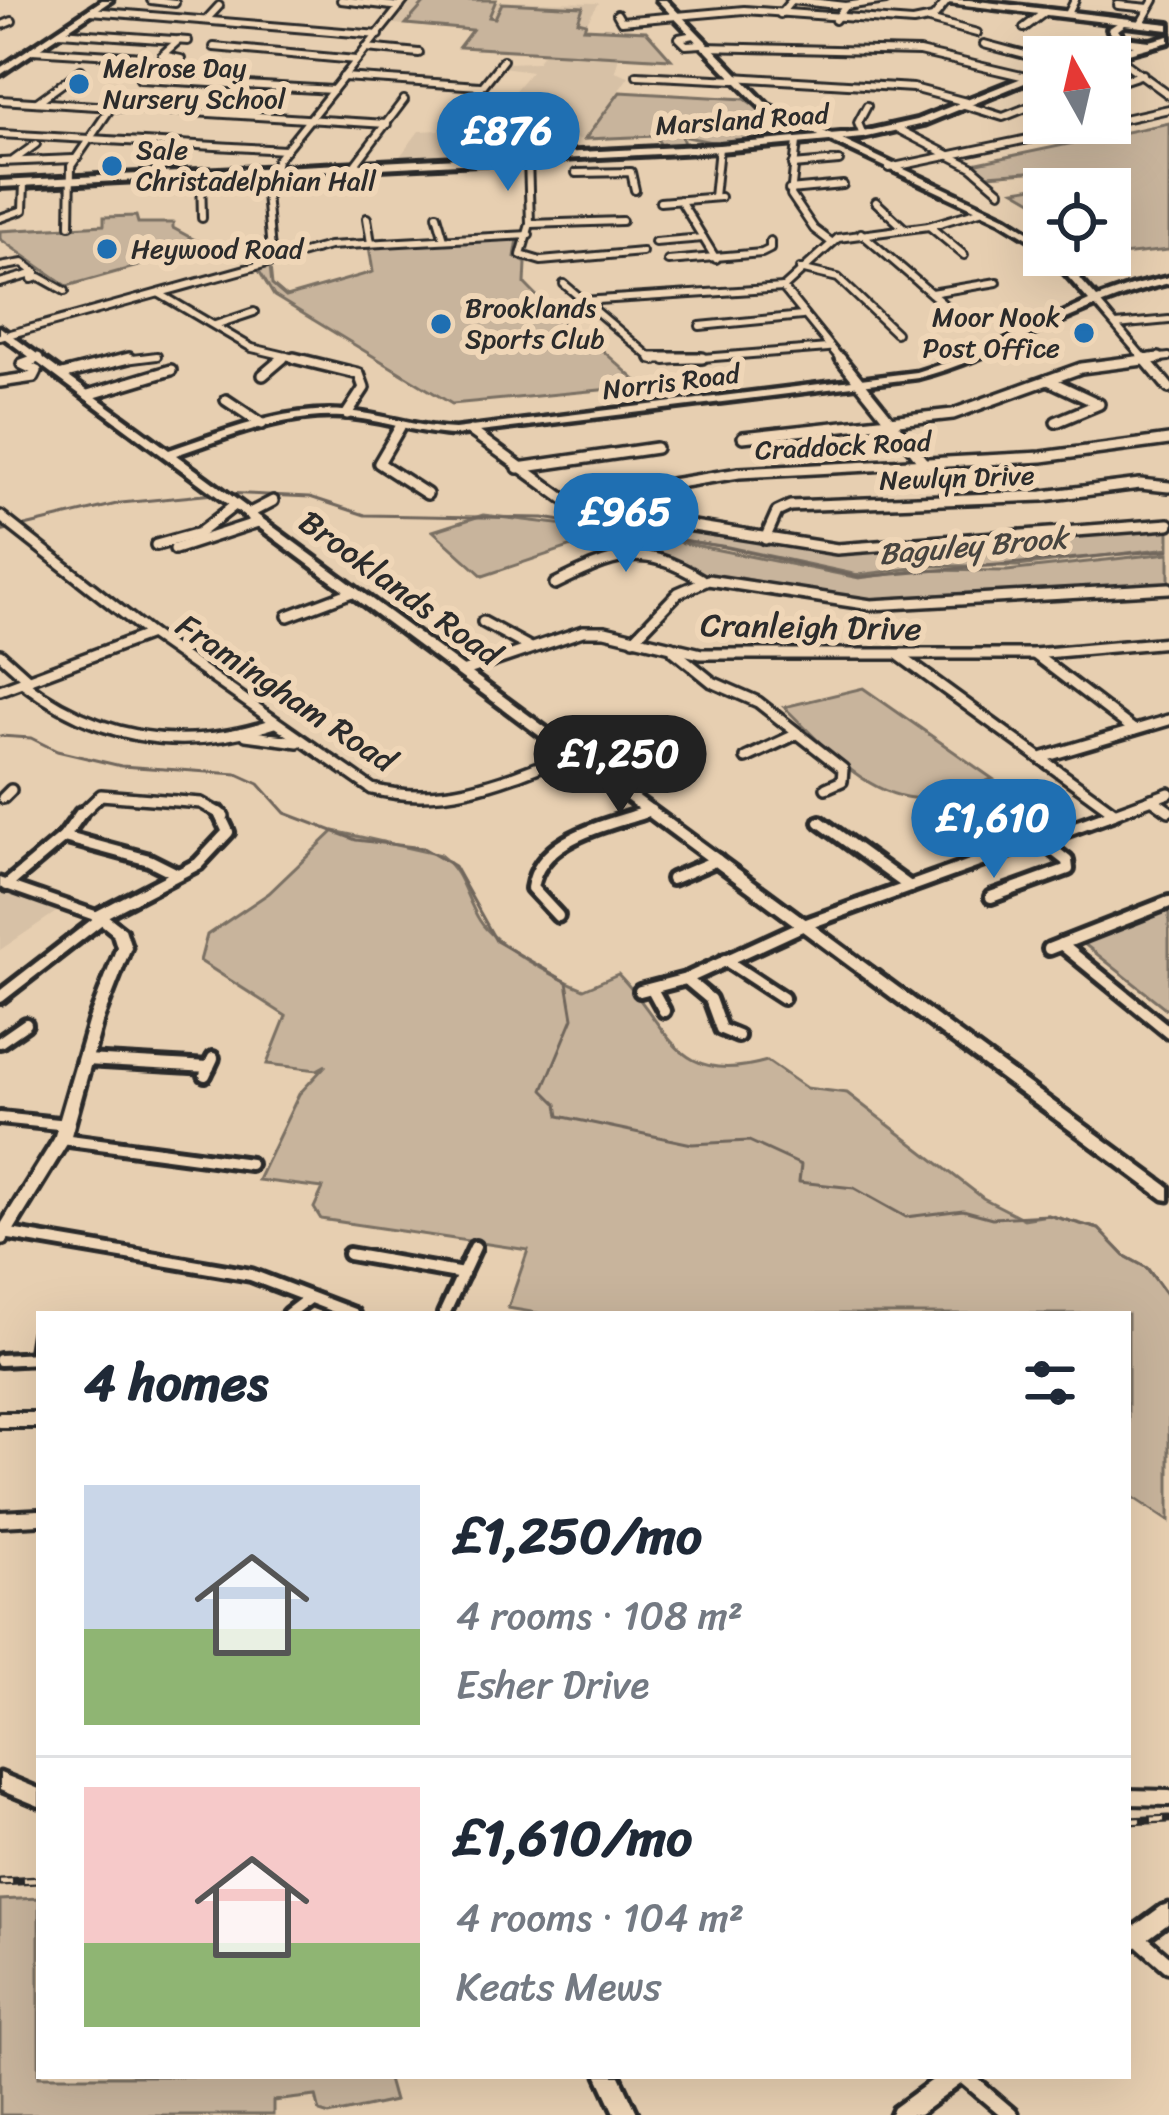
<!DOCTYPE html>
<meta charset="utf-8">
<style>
body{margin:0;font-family:Sriracha,sans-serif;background:#f6f6f7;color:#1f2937;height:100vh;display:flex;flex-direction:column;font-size:45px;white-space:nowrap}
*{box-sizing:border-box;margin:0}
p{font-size:39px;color:#747a83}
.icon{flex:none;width:66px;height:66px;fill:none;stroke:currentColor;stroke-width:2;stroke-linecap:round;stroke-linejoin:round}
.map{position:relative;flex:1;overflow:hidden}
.side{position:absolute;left:36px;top:1311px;width:1095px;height:768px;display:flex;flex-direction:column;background:#fff;border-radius:0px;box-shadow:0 12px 48px #0002}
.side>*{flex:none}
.needle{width:78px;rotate:352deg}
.buttons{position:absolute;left:1023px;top:36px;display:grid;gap:24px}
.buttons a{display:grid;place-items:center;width:108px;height:108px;border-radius:0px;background:#fff;box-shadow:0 12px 48px #0002;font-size:60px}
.price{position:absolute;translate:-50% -102px;padding:0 27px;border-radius:42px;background:#1f6fb2;color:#fff;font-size:39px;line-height:78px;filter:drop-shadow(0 3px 6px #0008)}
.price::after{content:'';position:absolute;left:50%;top:72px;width:36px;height:27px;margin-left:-18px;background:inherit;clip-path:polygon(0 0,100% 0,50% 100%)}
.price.current{background:#222;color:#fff}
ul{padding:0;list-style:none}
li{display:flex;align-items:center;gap:36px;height:300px;padding:0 48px}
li+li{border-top:3px solid #e0e1e3}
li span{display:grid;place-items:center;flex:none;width:336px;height:240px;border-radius:0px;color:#555}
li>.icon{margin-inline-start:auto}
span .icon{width:144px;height:144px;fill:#fffc;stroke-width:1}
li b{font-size:51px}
h2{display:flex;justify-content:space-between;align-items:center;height:144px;padding:0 48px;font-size:51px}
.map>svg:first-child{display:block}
.built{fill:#d7c1a6}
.green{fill:#c8b49c;stroke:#7a7064;stroke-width:3}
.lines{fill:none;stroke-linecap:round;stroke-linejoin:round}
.stream{stroke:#6f665c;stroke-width:3}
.street-far3-casing{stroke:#2b2b2b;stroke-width:12}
.street-far2-casing{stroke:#2b2b2b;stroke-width:16}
.street-far1-casing{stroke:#2b2b2b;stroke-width:20}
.street-casing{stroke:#2b2b2b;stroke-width:22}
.secondary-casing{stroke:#2b2b2b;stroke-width:9}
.primary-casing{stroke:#2b2b2b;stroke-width:10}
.street-far3{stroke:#efd6b7;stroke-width:6}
.street-far2{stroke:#efd6b7;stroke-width:9}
.street-far1{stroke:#efd6b7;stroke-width:10}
.street{stroke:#efd6b7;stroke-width:14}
.secondary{fill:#efd6b7;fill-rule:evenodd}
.primary{fill:#efd6b7;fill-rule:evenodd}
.tram{stroke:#2b2b2b;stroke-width:3}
.rail-casing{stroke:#2b2b2b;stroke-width:9}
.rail{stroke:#efd6b7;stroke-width:4.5;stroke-dasharray:12;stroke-linecap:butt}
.poi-dot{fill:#1f6fb2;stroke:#efd6b7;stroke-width:4.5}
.labels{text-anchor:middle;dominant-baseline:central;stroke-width:12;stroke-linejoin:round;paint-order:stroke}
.far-poi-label{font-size:27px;fill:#2b2b2b;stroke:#efd6b7;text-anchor:start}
.far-street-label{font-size:27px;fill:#2b2b2b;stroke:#efd6b7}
.far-water-label{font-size:30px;font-style:italic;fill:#47443f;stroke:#efd6b7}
.street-label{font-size:33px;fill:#2b2b2b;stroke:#efd6b7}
</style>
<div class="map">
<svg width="1169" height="2115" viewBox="0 0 1169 2115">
<rect width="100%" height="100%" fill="#e7cfb1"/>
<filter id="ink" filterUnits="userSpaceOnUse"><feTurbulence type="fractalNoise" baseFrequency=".00833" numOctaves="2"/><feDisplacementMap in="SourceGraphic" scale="24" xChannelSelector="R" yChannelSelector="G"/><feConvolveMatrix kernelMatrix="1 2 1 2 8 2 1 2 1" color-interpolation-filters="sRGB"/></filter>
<g filter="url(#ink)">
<!-- built -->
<g class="built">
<polygon points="413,0 599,3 583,28 646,31 671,59 619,56 615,71 629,76 585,139 535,141 526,153 398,159 419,131 484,128 531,71 503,67 505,63 537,62 543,54 456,48 470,30 394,24"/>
<polygon points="0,890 35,901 62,908 0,950"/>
</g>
<!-- green -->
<g class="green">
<polygon points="427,0 496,0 489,17 495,18 502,3 583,7 578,21 586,23 584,28 646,31 671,59 459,47 472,30 406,24"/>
<polygon points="620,92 745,99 764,112 753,121 778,119 809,133 721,144 682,136 684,145 661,146 656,136 585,139"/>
<polygon points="1169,123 1169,250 1103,257 1110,255 1110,189 1044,189 1044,207 1015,190 1053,184 1040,171 988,175 973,164"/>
<polygon points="136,216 138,223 173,223 173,228 208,247 175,256 179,260 152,262 67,286 0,239 0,231 104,225 104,217"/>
<polygon points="518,239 515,257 526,263 525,284 570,330 581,331 642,386 452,404 274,296 258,269 270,266 272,285 286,297 373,272 369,246"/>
<polygon points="483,515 639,534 859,578 921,570 1007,571 1169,553 1169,585 858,601 741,578 702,578 672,557 623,552 596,538 483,576 433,531"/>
<polygon points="630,519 828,551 1169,526 1169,548 1018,566 930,566 858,575 728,547 597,527"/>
<path d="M863,688L993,779C974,785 951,796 931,798C871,805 822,743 784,707Z"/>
<path d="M334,831L440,855C463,872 465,898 480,921C496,946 556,978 584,989L618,974C671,1028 674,1088 767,1061L806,1088L847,1093L983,1198L1024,1219L1048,1215L1099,1229L1125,1256L1147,1268L1169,1298V1521L1128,1494V1314H543L508,1308L528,1250L321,1219L314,1208L323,1188L258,1180L299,1094L326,1065L317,1070L267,1064L286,1016L200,961L207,935L269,893Z"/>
<polygon points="1169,905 1169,1011 1079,940"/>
<polygon points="39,1898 39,2076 387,2076 394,2101 329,2115 320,2112 316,2096 273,2101 273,2115 0,2115 0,1900"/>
</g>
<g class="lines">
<!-- stream -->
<g class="stream">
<polyline points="224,493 310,497 365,515 543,518 725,547 859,577 1169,550"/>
<polyline points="0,532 121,503 214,494"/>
<polyline points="0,736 31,738 57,751 121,766 237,774 259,784 285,813 356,840 423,848 454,866 496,941 567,982 573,1018 543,1090 557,1104 559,1116 692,1144 749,1141 801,1165 799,1182 854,1188 906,1217 963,1210 992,1218 1048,1215 1099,1229 1125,1256 1147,1268 1169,1298"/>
</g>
<!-- street-far3 casing -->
<g class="street-far3-casing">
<g id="street-far3">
<polyline points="151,0 175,3"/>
<polyline points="341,0 400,7"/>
<polyline points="1118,5 1149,8"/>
<polyline points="846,6 886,0"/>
<polyline points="91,11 379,35"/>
<polyline points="617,14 621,21 744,10 913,22 933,18 948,0"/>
<polyline points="780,14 792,0 846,6 835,20"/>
<polyline points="1068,14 1075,0"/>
<polyline points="206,20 219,6"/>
<polyline points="929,20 977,33"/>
<polyline points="1141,23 1154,0"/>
<polyline points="0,26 12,21"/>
<polyline points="1024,28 1045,12"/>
<polyline points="60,32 188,41"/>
<polyline points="694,35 679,38 686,45 702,44"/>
<polyline points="179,40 162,55 181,59"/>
<polyline points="984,44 1044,60"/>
<polyline points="214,47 356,60"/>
<polyline points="705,47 919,52 1026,77"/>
<polyline points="366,48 419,53"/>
<polyline points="32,50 144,57"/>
<polyline points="1113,54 1169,95"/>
<polyline points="637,75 735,80"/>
<polyline points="343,77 480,86"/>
<polyline points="733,77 913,88 966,102"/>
<polyline points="140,79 333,90"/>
<polyline points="1110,85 1143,74"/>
<polyline points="0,100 387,124"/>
<polyline points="37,102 81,70"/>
<polyline points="961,104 1003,117 1044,101"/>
<polyline points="1110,122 1169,109"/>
<polyline points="451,126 503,60"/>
<polyline points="898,129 972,167 1000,191"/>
<polyline points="0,134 285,150"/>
<polyline points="863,135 858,123 867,106"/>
<polyline points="797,142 791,195 814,229 831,242"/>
<polyline points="528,157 530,224 521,255 541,261 642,252"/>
<polyline points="14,160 36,144"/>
<polyline points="0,162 74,159"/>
<polyline points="793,165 839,161"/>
<polyline points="354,166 404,100"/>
<polyline points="889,168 1105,123"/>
<polyline points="275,170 277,160 405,0"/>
<polyline points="264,171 272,262"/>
<polyline points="576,173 631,172 635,190"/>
<polyline points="201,174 202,218"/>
<polyline points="789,190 843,185"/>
<polyline points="714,197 719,148"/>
<polyline points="680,200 716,259"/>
<polyline points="660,202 720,197"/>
<polyline points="876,202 904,228"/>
<polyline points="437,215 444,239"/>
<polyline points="0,218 23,210 24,183"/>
<polyline points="367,218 371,243"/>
<polyline points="530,224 622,221"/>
<polyline points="70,225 71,166 112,106"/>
<polyline points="929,226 964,255"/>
<polyline points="861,233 955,314"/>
<polyline points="655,242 703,238"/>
<polyline points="668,261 762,253 770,249 770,241"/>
<polyline points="0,267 23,263 36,273 0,283"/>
<polyline points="800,269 838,278 896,333"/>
<polyline points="32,279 40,277 65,291"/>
<polyline points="564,284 655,361"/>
<polyline points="931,293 997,282"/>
<polyline points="160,294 252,348 307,361"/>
<polyline points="1093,299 1146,361"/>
<polyline points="582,301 783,288"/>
<polyline points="215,325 254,312"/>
<polyline points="1116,325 1169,320"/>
<polyline points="700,326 802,316"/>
<polyline points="0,337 329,246 529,235"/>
<polyline points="30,361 39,358"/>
<polyline points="117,361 157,356"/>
<polyline points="280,361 286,356"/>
<polyline points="665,361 828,348"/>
<polyline points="842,361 783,288 838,238 929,226 983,210"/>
<polyline points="1135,361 1169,357"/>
</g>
</g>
<!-- street-far2 casing -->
<g class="street-far2-casing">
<g id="street-far2">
<polyline points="294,358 359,374 364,388 347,414"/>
<polyline points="652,358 702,358"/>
<polyline points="840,358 924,463"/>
<polyline points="1144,358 1169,388"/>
<polyline points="62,375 129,358"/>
<polyline points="263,375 283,358"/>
<polyline points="1048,380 1099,404 1056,422"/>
<polyline points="0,382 34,377 37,371 22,364 38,358"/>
<polyline points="88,395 171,370"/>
<polyline points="226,400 262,424"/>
<polyline points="400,427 379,463 427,494"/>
<polyline points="471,431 567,501 739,473 1042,457 1169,440"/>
<polyline points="743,437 953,414 1081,368 1159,358"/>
<polyline points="518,468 656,448"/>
<polyline points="606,495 624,515 837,549 1169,524"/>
<polyline points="248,514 273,501"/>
<path d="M0,516L150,634L372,789C446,808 508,779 576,752"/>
<polyline points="765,539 777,512 790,506 1043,496 1140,484 1169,487"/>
<polyline points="156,545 199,533 235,505"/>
<polyline points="175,549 258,522"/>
<path d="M555,584C614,555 641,542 701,579"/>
<polyline points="288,616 352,592"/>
<polyline points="483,622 529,647"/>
<polyline points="634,639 678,593 708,580 871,605 1169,588"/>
<polyline points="674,651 712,682 758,702 843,769 842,781 826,788"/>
<polyline points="0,654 29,680"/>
<polyline points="1034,654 1134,730"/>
<polyline points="900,656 1114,812"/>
<polyline points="462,672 583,631 605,631 701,654 1034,654 1169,642"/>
<path d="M22,682C99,741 183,754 275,723"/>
<polyline points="0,690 150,634"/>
<polyline points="246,735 298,742"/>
<polyline points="1044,757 1169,720"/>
<polyline points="746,758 797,734"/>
<polyline points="967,795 991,816"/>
<polyline points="3,798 11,790"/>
<polyline points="1152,799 1169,811"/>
<polyline points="79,816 101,795 201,803 224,816"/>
<polyline points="634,816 651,810"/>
<polyline points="1106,816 1169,793"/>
</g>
</g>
<!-- street-far1 casing -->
<g class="street-far1-casing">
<g id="street-far1">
<polyline points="987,813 1024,845"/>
<polyline points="820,822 910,887"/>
<polyline points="64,837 149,860 177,874"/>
<polyline points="672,879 717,860"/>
<polyline points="7,885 64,837 81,813"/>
<polyline points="991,897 1068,869 1067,861 1040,840"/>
<polyline points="98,916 198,864 228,832 219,813"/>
<path d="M558,916L532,888C540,838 602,827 643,813"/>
<polyline points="1061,944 1169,1032"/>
<polyline points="1049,949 1169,902"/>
<polyline points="725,960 783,998"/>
<polyline points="686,979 710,999 721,1029 738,1036"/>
<polyline points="652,989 664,1011"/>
<polyline points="640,991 686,979 804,925 1114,813"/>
<polyline points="0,997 102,918"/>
<polyline points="0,1042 26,1024"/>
<polyline points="86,1060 209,1067"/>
<polyline points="205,1075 213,1058"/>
<polyline points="0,1118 68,1125"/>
<polyline points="62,1139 250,1164"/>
<polyline points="4,1233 251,1275 353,1314"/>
<polyline points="349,1254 463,1274"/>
<polyline points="288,1314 309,1298"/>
<polyline points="444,1314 475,1247"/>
<polyline points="35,1358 39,1334"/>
<polyline points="0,1360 39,1358"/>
</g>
</g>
<!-- street casing -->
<g class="street-casing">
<g id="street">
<polyline points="0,1420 39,1420"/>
<polyline points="0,1519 39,1517"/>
<polyline points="1128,1797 1169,1798"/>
<polyline points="1136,1936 1169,1965"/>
<polyline points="964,2076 1010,2115"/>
</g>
</g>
<!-- secondary casing -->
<g class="secondary-casing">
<g id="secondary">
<polygon points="102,0 112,0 0,75 0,68"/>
<polygon points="657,0 666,0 768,105 1006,217 1044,241 1044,248 1000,221 762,109"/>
<polygon points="944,0 969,0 1130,19 1134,22 1130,25 948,3"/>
<path d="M1049,255H1059L1097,298L1131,286L1169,277V283C1081,303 1005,355 918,378L455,435C416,434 381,419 342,417C284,414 230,437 176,455L1169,1187V1200L1163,1199L0,335V327L169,450C225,431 283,407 343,411C381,413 417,428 455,429L917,372L979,352L1089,301Z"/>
<polygon points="0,878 107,915 125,929 131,947 103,1019 70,1139 6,1243 0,1244 0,1226 54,1139 89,1019 117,947 113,934 97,921 0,887"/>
<polygon points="0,1773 39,1789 39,1806 0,1790"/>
<polygon points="1169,1904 1169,1923 1135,1948 1128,1951 1128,1931 1162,1906"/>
<polygon points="598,2076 620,2076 638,2115 616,2115"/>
<polygon points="938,2076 965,2076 962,2083 919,2115 891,2115 894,2108"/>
</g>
</g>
<!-- primary casing -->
<g class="primary-casing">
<g id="primary">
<polygon points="1123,19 1169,24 1169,30 1125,25 1118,30 1124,38 1150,41 1169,36 1169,42 1110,58 1096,57 1134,45 1118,43 1108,29"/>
<polygon points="1044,69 1044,75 924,124 863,138 719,151 0,187 0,181 719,145 863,132 917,120"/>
</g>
</g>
<!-- street-far3 -->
<use href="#street-far3" class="street-far3"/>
<!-- street-far2 -->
<use href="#street-far2" class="street-far2"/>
<!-- street-far1 -->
<use href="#street-far1" class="street-far1"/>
<!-- street -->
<use href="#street" class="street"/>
<!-- secondary -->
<use href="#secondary" class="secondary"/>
<!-- primary -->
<use href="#primary" class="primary"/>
<!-- tram -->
<polyline class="tram" points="0,65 99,0"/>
<!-- rail casing -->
<g class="rail-casing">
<g id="rail">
<polyline points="1128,1821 1169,1819"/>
<polyline points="0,1882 39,1880"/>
</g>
</g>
<!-- rail -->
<use href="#rail" class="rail"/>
</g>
</g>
<!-- markers -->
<g class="poi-dot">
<circle cx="79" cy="84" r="12"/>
<circle cx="112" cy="166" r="12"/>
<circle cx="107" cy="249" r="12"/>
<circle cx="441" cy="324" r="12"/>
<circle cx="1084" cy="333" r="12"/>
</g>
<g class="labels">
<!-- far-poi labels -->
<g class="far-poi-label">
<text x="103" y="68">Melrose Day<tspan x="103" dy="31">Nursery School</tspan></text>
<text x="136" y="150">Sale<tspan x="136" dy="31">Christadelphian Hall</tspan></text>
<text x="131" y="249">Heywood Road</text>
<text x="465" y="308">Brooklands<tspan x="465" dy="31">Sports Club</tspan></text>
<text x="1060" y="317" text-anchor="end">Moor Nook<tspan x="1060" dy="31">Post Office</tspan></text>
</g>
<!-- far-street labels -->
<g class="far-street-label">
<text transform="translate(742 120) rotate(-4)">Marsland Road</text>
<text transform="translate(671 382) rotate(-7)">Norris Road</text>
<text transform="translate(843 446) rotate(-3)">Craddock Road</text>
<text transform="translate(957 478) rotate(-2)">Newlyn Drive</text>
</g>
<!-- far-water labels -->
<g class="far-water-label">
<text transform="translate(973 546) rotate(-5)">Baguley Brook</text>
</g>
<!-- street labels -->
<g class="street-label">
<text transform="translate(400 588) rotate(36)">Brooklands Road</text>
<text transform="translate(811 627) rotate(1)">Cranleigh Drive</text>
<text transform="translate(286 693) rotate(34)">Framingham Road</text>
</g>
</g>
</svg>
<div class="buttons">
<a><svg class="needle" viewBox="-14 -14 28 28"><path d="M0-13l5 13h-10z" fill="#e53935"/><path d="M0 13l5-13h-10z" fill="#747a83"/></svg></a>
<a><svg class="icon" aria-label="locate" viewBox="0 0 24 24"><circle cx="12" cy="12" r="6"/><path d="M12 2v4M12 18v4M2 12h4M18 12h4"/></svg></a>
</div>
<b class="price" style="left:508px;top:194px">£876</b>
<b class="price" style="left:626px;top:575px">£965</b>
<b class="price current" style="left:620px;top:817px">£1,250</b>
<b class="price" style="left:994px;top:881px">£1,610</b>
<section class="side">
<h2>4 homes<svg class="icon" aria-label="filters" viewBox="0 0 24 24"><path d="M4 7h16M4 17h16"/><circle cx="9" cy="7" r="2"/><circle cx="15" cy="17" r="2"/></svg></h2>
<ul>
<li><span style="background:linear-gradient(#c9d6e8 60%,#8fb573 0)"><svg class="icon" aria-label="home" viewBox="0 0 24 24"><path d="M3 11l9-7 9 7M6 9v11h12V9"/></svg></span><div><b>£1,250/mo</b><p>4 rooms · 108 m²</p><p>Esher Drive</p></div></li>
<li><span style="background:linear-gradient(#f6c9c9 65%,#8fb573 0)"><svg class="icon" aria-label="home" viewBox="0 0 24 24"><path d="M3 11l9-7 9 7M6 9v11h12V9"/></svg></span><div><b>£1,610/mo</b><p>4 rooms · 104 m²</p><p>Keats Mews</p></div></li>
</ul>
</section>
</div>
